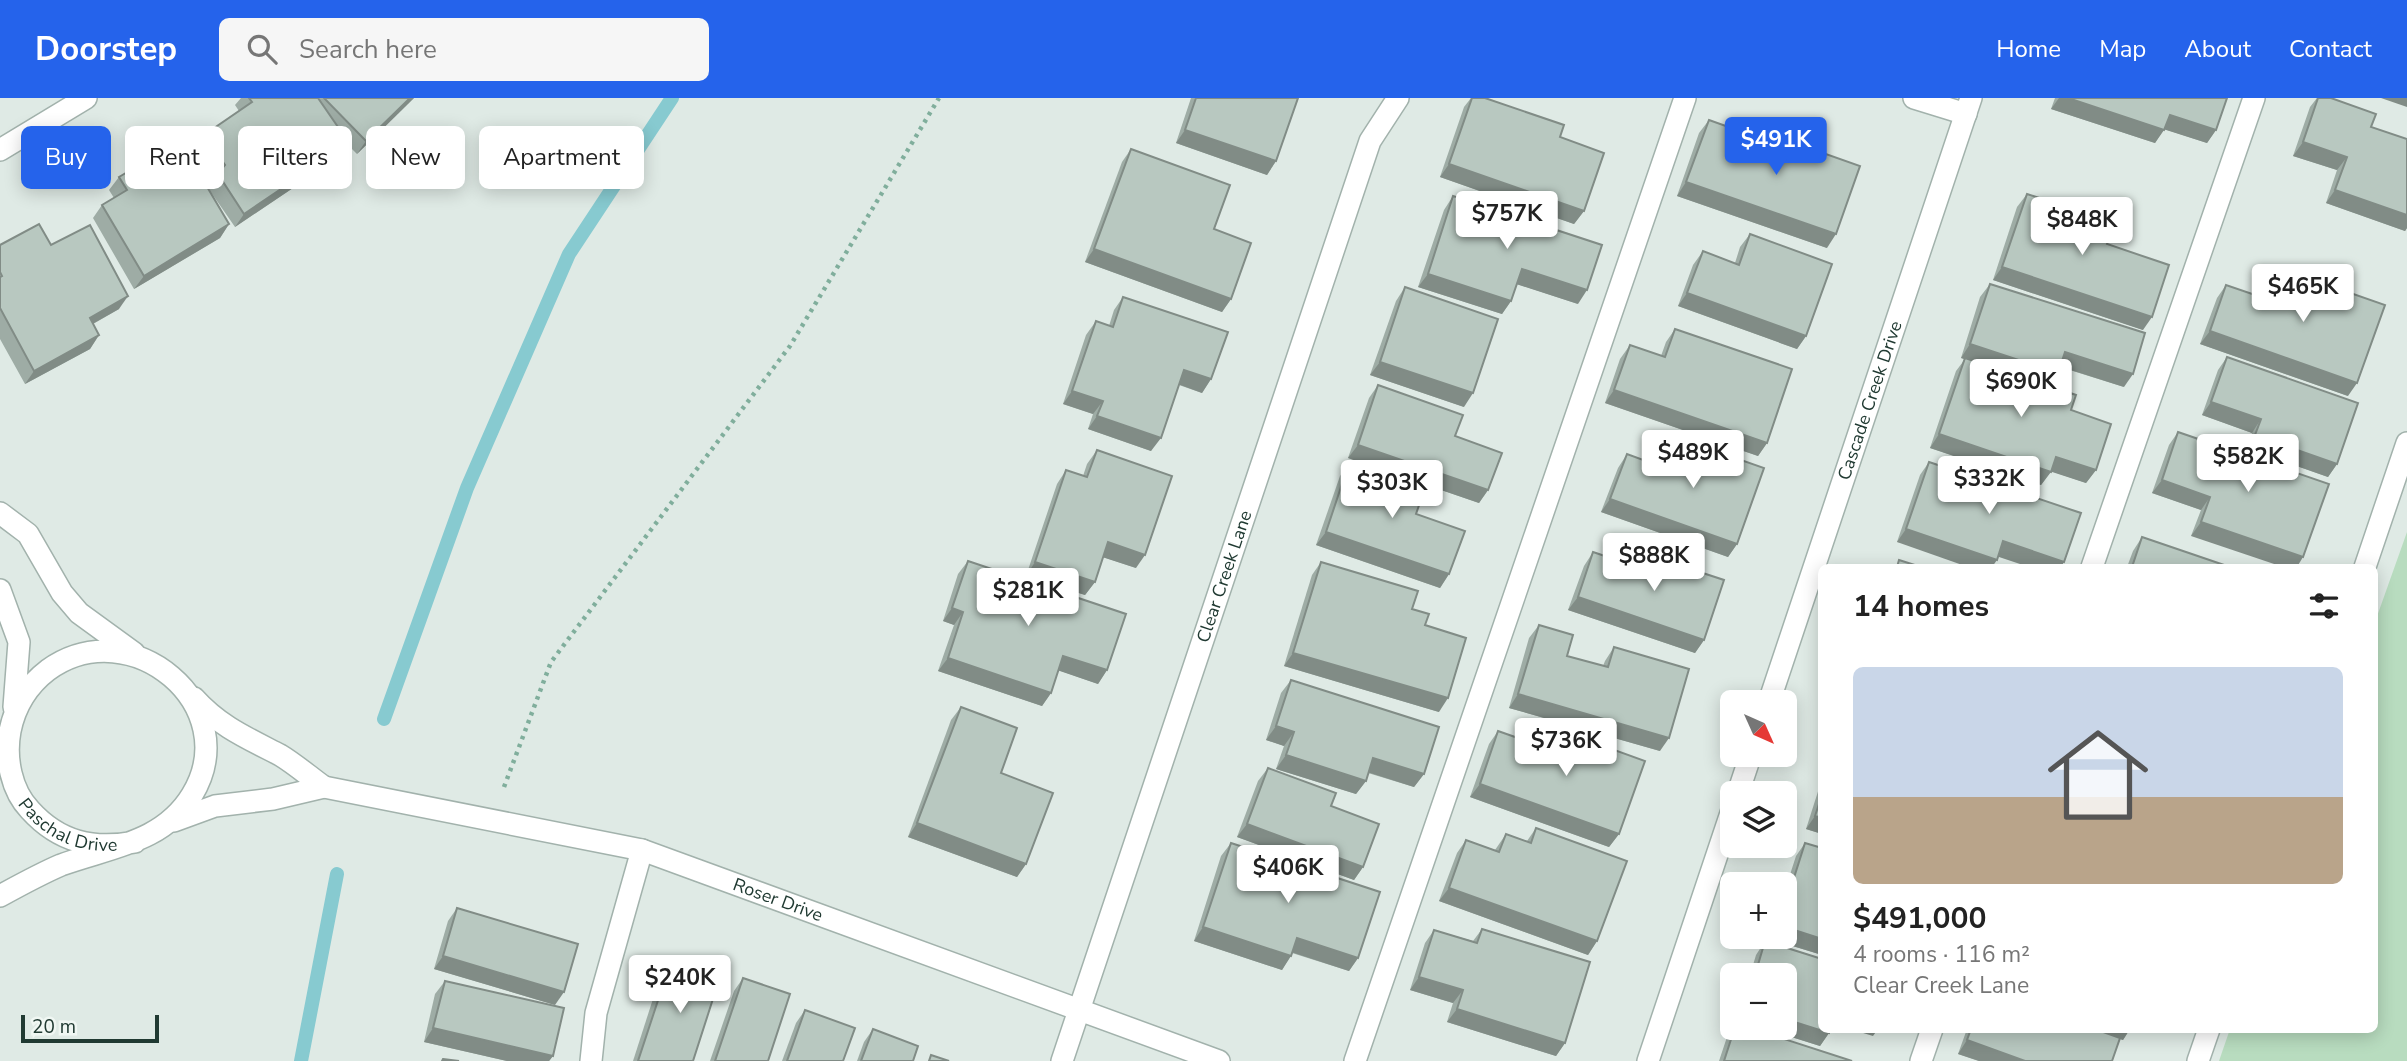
<!DOCTYPE html>
<meta charset="utf-8">
<style>
body{margin:0;font-family:"Nunito Sans",sans-serif;background:#f6f6f6;color:#222;height:100vh;display:flex;flex-direction:column;font-size:26px;white-space:nowrap}
*{box-sizing:border-box;margin:0}
p{font-size:23px;color:#767676}
.icon{flex:none;width:38px;height:38px;fill:none;stroke:currentColor;stroke-width:2;stroke-linecap:round;stroke-linejoin:round}
.map{position:relative;flex:1;overflow:hidden}
.sheet{position:absolute;left:1818px;top:466px;width:560px;height:469px;display:flex;flex-direction:column;background:#fff;border-radius:10px;box-shadow:0 4px 18px #0003}
.sheet>*{flex:none}
.hud{position:absolute;left:21px;top:28px;width:665px;height:63px;display:flex;gap:14px}
.needle{width:46px;rotate:135deg}
.buttons{position:absolute;left:1720px;top:592px;display:grid;gap:14px}
.buttons a{display:grid;place-items:center;width:77px;height:77px;border-radius:10px;background:#fff;box-shadow:0 4px 18px #0003;font-size:35px}
.scale{position:absolute;left:21px;bottom:18px;width:138px;box-sizing:border-box;padding-left:7px;border:4px solid #203a32;border-top:0;font-size:19px;line-height:24px;white-space:nowrap;color:#203a32;-webkit-text-stroke:5px #f0f7f3;paint-order:stroke}
.price{position:absolute;translate:-50% -60px;padding:0 16px;border-radius:7px;background:#fff;color:#222;font-size:23px;line-height:46px;filter:drop-shadow(0 2px 4px #0008)}
.price::after{content:'';position:absolute;left:50%;top:42px;width:21px;height:16px;margin-left:-10px;background:inherit;clip-path:polygon(0 0,100% 0,50% 100%)}
.price.active{background:#2563eb;color:#fff}
ul{padding:0;list-style:none}
li{display:grid;align-content:center;gap:14px;height:371px;padding:0 35px}
li+li{border-top:2px solid #e0e0e0}
li span{display:grid;place-items:center;height:217px;border-radius:10px;color:#555}
li>.icon{margin-inline-start:auto}
span .icon{width:126px;height:126px;fill:#fffc;stroke-width:1}
li b{font-size:30px}
h2{display:flex;justify-content:space-between;align-items:center;height:84px;padding:0 35px;font-size:30px}
.tag{padding:0 24px;border-radius:10px;background:#fff;box-shadow:0 4px 18px #0003;font-size:24px;line-height:63px}
.tag.active{background:#2563eb;color:#fff}
header{display:flex;align-items:center;gap:42px;box-sizing:border-box;height:98px;padding:0 35px;background:#2563eb;color:#fff}
header strong{font-size:33px}
nav{display:flex;gap:38px;margin-inline-start:auto;font-size:24px}
.search{width:490px;height:63px;background:#f6f6f6;display:flex;align-items:center;gap:18px;box-sizing:border-box;padding:0 24px;border-radius:10px;color:#767676;font-size:26px}
.map>svg:first-child{display:block}
.green{fill:#b8dcbf}
.lines{fill:none;stroke-linecap:round;stroke-linejoin:round}
.stream{stroke:#87cad0;stroke-width:14}
.lane-casing{stroke:#a2b2ac;stroke-width:24}
.street-casing{stroke:#a2b2ac;stroke-width:24}
.path{stroke:#80ae9c;stroke-width:4.5;stroke-dasharray:3.5 5;stroke-linecap:butt}
.lane{stroke:#fff;stroke-width:21}
.street{stroke:#fff;stroke-width:21}
.wall{fill:#9eaca5}
.shaded-wall{fill:#818c86}
.building{fill:#b8c8c0;stroke:#818c86;stroke-width:2}
.labels{text-anchor:middle;dominant-baseline:central;stroke-width:5;stroke-linejoin:round;paint-order:stroke}
.street-label{font-size:18px;fill:#203a32;stroke:#f0f7f3}
</style>
<header>
<strong>Doorstep</strong>
<div class="search"><svg class="icon" aria-label="search" viewBox="0 0 24 24"><circle cx="10" cy="10" r="6"/><path d="M15 15l6 6"/></svg>Search here</div>
<nav><a>Home</a><a>Map</a><a>About</a><a>Contact</a></nav>
</header>
<div class="map">
<svg width="2407" height="963" viewBox="0 0 2407 963">
<rect width="100%" height="100%" fill="#dfeae5"/>
<!-- green -->
<polygon class="green" points="2407,434 2407,963 2219,963 2230,931 2375,931 2375,524"/>
<g class="lines">
<!-- stream -->
<g class="stream">
<polyline points="384,621 467,390 569,156 672,0"/>
<polyline points="301,963 337,776"/>
</g>
<!-- lane casing -->
<g class="lane-casing">
<g id="lane">
<polyline points="2092,469 2254,0"/>
<polyline points="591,963 596,915 642,752"/>
<polyline points="1355,963 1685,0"/>
<polyline points="1921,963 1932,931"/>
</g>
</g>
<!-- street casing -->
<g class="street-casing">
<g id="street">
<polyline points="1914,0 1966,16"/>
<polyline points="0,52 86,0"/>
<polyline points="0,415 28,436 62,495 79,515 134,555"/>
<polyline points="2365,469 2407,345"/>
<polyline points="0,492 19,544 14,609"/>
<path id="s1" d="M1769,604L1971,0"/>
<path id="s2" d="M324,689L642,752L1219,963"/>
<polyline points="1738,695 1751,656"/>
<path d="M174,723L215,708L273,701L324,689C310,679 295,666 280,657C247,640 219,628 194,600"/>
<path id="s3" d="M0,798C20,787 40,776 61,767C110,749 163,745 192,697C246,608 131,512 48,572C27,588 15,608 10,633C5,660 11,692 30,712C59,744 93,752 135,744"/>
<path id="s4" d="M1062,963L1370,43L1398,0"/>
<polyline points="1648,963 1732,712"/>
<polyline points="2198,963 2209,931"/>
</g>
</g>
<!-- path -->
<polyline class="path" points="504,689 551,564 790,248 939,0"/>
<!-- lane -->
<use href="#lane" class="lane"/>
<!-- street -->
<use href="#street" class="street"/>
</g>
<!-- wall -->
<g class="wall">
<polygon points="241,0 414,0 357,56 348,47 339,59 235,129 208,90 215,80 195,50 204,37 239,13 235,7"/>
<polygon points="1191,0 1298,0 1276,63 1267,77 1176,45"/>
<polygon points="1471,0 1485,0 1560,39 1584,113 1574,126 1440,79 1464,9"/>
<polygon points="2055,0 2227,0 2216,32 2207,45 2164,31 2155,45 2051,11"/>
<polygon points="2317,0 2331,0 2371,29 2407,41 2407,130 2405,133 2326,105 2337,72 2293,58 2310,9"/>
<polygon points="1709,22 1733,52 1756,60 1760,49 1769,36 1827,150 1677,98 1699,35"/>
<polygon points="1131,51 1214,131 1231,201 1222,214 1085,164 1122,64"/>
<polygon points="119,79 229,126 220,140 134,191 93,120 102,107 114,100 109,92"/>
<polygon points="2027,96 2107,146 2143,232 1993,182 2017,109"/>
<polygon points="1453,98 1578,206 1517,186 1511,203 1502,216 1418,189 1444,112"/>
<polygon points="1750,136 1806,238 1797,251 1678,208 1693,167 1703,153 1735,165 1740,149"/>
<polygon points="0,147 51,147 119,211 93,226 99,237 90,251 25,286 0,241"/>
<polygon points="2296,176 2348,298 2200,246 2217,200 2226,187 2254,197 2256,190 2266,177 2289,185"/>
<polygon points="1990,186 2124,289 2060,269 2049,288 2071,312 2096,372 2086,385 2051,373 2041,387 1930,350 1956,273 1965,261 1961,260 1980,199"/>
<polygon points="1405,189 1464,309 1370,277 1396,203"/>
<polygon points="1123,199 1211,281 1202,295 1179,287 1151,353 1088,331 1093,316 1063,306 1086,237 1096,223 1109,228 1114,212"/>
<polygon points="1675,231 1767,345 1758,358 1605,305 1620,261 1630,247 1661,258 1666,244"/>
<polygon points="2227,259 2337,366 2328,379 2246,350 2252,335 2202,317 2218,272"/>
<polygon points="1378,287 1455,338 1488,392 1479,405 1348,360 1369,300"/>
<polygon points="2178,334 2329,386 2191,438 2201,412 2152,395 2169,347"/>
<polygon points="1684,342 1737,446 1728,459 1601,414 1618,370 1627,356 1669,371 1675,356"/>
<polygon points="1097,352 1136,470 1103,459 1095,484 1085,497 1026,478 1057,386 1066,372 1083,378 1087,366"/>
<polygon points="1929,364 1998,458 1897,444 1920,377"/>
<polygon points="1349,365 1416,416 1449,476 1440,490 1316,447 1340,378"/>
<polygon points="2142,439 2230,469 2127,469 2133,453"/>
<polygon points="1593,454 1642,471 1651,458 1704,542 1695,555 1568,512 1584,468"/>
<polygon points="968,463 1107,572 1098,586 1058,572 1051,595 1042,608 938,573 954,527 943,523 958,476"/>
<polygon points="1321,464 1412,511 1425,527 1439,614 1284,568 1312,477"/>
<polygon points="1539,527 1567,558 1603,568 1605,563 1614,549 1660,653 1509,610 1529,540"/>
<polygon points="1291,582 1424,676 1414,689 1368,675 1366,683 1356,696 1276,671 1284,648 1266,642 1281,595"/>
<polygon points="961,609 1001,675 1026,766 1017,779 908,739 951,622"/>
<polygon points="1498,633 1550,652 1552,647 1562,633 1619,736 1609,749 1470,699 1489,646"/>
<polygon points="1268,670 1331,708 1363,769 1354,782 1237,739 1258,683"/>
<polygon points="1822,681 1822,736 1806,731"/>
<polygon points="1536,730 1597,843 1588,857 1439,803 1457,755 1466,742 1495,752 1506,736 1527,743"/>
<polygon points="1231,745 1358,860 1349,873 1292,855 1282,872 1194,843 1221,758"/>
<polygon points="1805,745 1822,750 1822,857 1770,841 1770,838 1785,838 1785,792 1796,758"/>
<polygon points="457,810 555,907 434,871 448,823"/>
<polygon points="1482,831 1565,945 1556,958 1447,924 1453,905 1410,892 1425,845 1434,832 1473,843"/>
<polygon points="1765,843 1822,861 1822,931 1830,931 1829,935 1820,948 1760,929 1785,929 1785,877 1750,877 1756,857"/>
<polygon points="671,863 693,963 633,963 661,876"/>
<polygon points="743,880 768,963 710,963 734,893"/>
<polygon points="445,883 553,958 549,963 507,963 424,944 435,896"/>
<polygon points="805,912 843,963 782,963 796,925"/>
<polygon points="1734,929 1747,929 1852,963 1719,963 1727,939"/>
<polygon points="873,931 913,963 857,963 864,944"/>
<polygon points="1967,931 2130,931 2123,942 2120,941 2112,963 1979,963 1958,956"/>
</g>
<!-- shaded-wall -->
<g class="shaded-wall">
<polygon points="410,0 414,0 357,56 366,43"/>
<polygon points="2059,0 2068,0 2164,32 2155,45 2051,11"/>
<polygon points="2381,0 2407,0 2407,9"/>
<polygon points="2170,17 2216,32 2207,45 2160,30"/>
<polygon points="1185,32 1276,63 1267,77 1176,45"/>
<polygon points="2303,44 2347,59 2337,72 2293,58"/>
<polygon points="349,45 339,59 235,129 244,116"/>
<polygon points="1449,66 1584,113 1574,126 1440,79"/>
<polygon points="1686,84 1836,136 1827,150 1677,98"/>
<polygon points="2335,92 2407,117 2407,130 2405,133 2326,105"/>
<polygon points="229,126 220,140 134,191 144,178"/>
<polygon points="1094,151 1231,201 1222,214 1085,164"/>
<polygon points="2002,169 2152,219 2143,232 1993,182"/>
<polygon points="1522,171 1587,192 1578,206 1513,185"/>
<polygon points="1428,176 1511,203 1502,216 1418,189"/>
<polygon points="1687,195 1806,238 1797,251 1678,208"/>
<polygon points="128,198 119,211 80,233 90,220"/>
<polygon points="2210,233 2357,285 2348,298 2200,246"/>
<polygon points="99,237 90,251 25,286 34,273"/>
<polygon points="1970,246 2058,275 2049,288 1961,260"/>
<polygon points="2065,254 2133,276 2124,289 2055,267"/>
<polygon points="1380,264 1473,295 1464,309 1370,277"/>
<polygon points="1184,272 1211,281 1202,295 1175,285"/>
<polygon points="1614,292 1767,345 1758,358 1605,305"/>
<polygon points="1072,293 1103,303 1093,316 1063,306"/>
<polygon points="2211,304 2261,321 2252,335 2202,317"/>
<polygon points="1097,318 1161,340 1151,353 1088,331"/>
<polygon points="1939,336 2051,374 2041,387 1930,350"/>
<polygon points="2255,337 2337,366 2328,379 2246,350"/>
<polygon points="1358,347 1488,392 1479,405 1348,360"/>
<polygon points="2056,359 2096,372 2086,385 2046,372"/>
<polygon points="2162,382 2210,399 2201,412 2152,395"/>
<polygon points="1610,401 1737,446 1728,459 1601,414"/>
<polygon points="2201,424 2303,459 2297,469 2283,469 2191,438"/>
<polygon points="1906,431 1997,462 1992,469 1968,469 1897,444"/>
<polygon points="1326,434 1449,476 1440,490 1316,447"/>
<polygon points="2003,443 2064,464 2061,469 2029,469 1993,457"/>
<polygon points="1108,444 1145,457 1136,470 1099,458"/>
<polygon points="1035,464 1095,484 1085,497 1026,478"/>
<polygon points="1578,499 1704,542 1695,555 1568,512"/>
<polygon points="952,510 963,514 954,527 943,523"/>
<polygon points="1293,555 1448,600 1439,614 1284,568"/>
<polygon points="1063,558 1107,572 1098,586 1054,571"/>
<polygon points="948,560 1051,595 1042,608 938,573"/>
<polygon points="1518,596 1669,640 1660,653 1509,610"/>
<polygon points="1276,628 1294,634 1284,648 1266,642"/>
<polygon points="1286,657 1366,683 1356,696 1276,671"/>
<polygon points="1373,660 1424,676 1414,689 1364,673"/>
<polygon points="1480,686 1619,736 1609,749 1470,699"/>
<polygon points="1815,718 1822,720 1822,736 1806,731"/>
<polygon points="917,725 1026,766 1017,779 908,739"/>
<polygon points="1247,726 1363,769 1354,782 1237,739"/>
<polygon points="1449,790 1597,843 1588,857 1439,803"/>
<polygon points="1203,829 1291,858 1282,872 1194,843"/>
<polygon points="1785,829 1822,841 1822,857 1770,841 1771,838 1785,838"/>
<polygon points="1297,840 1358,860 1349,873 1288,853"/>
<polygon points="443,858 564,894 555,907 434,871"/>
<polygon points="1419,879 1463,892 1453,905 1410,892"/>
<polygon points="1457,911 1565,945 1556,958 1447,924"/>
<polygon points="1785,921 1829,935 1820,948 1760,929 1785,929"/>
<polygon points="433,930 553,958 549,963 507,963 424,944"/>
<polygon points="1850,931 1878,931 1873,938"/>
<polygon points="2091,931 2130,931 2123,942"/>
<polygon points="1967,942 2025,963 1979,963 1958,956"/>
</g>
<!-- building -->
<g class="building">
<polygon points="249,0 318,0 349,45 244,116 218,76 225,67 204,37 252,4"/>
<polygon points="324,0 410,0 366,43"/>
<polygon points="1196,0 1298,0 1276,63 1185,32"/>
<polygon points="1472,0 1485,0 1564,27 1560,39 1604,55 1584,113 1449,66"/>
<polygon points="2068,0 2227,0 2216,32 2170,17 2164,32"/>
<polygon points="2318,0 2331,0 2376,16 2371,29 2407,41 2407,117 2335,92 2347,59 2303,44"/>
<polygon points="1709,22 1740,33 1733,52 1760,62 1769,36 1860,68 1836,136 1686,84"/>
<polygon points="180,43 229,126 144,178 102,107 127,92 119,79"/>
<polygon points="1131,51 1230,87 1214,131 1251,145 1231,201 1094,151"/>
<polygon points="2027,96 2115,125 2107,146 2169,167 2152,219 2002,169"/>
<polygon points="1453,98 1602,147 1587,192 1522,171 1511,203 1428,176"/>
<polygon points="39,126 51,147 90,127 128,198 90,220 99,237 34,273 0,210 0,179 2,178 0,174 0,147"/>
<polygon points="1750,136 1832,166 1806,238 1687,195 1703,153 1739,167"/>
<polygon points="2296,176 2385,207 2357,285 2210,233 2226,187 2258,198 2266,177 2293,187"/>
<polygon points="1990,186 2145,235 2133,276 2065,254 2058,275 1970,246"/>
<polygon points="1405,189 1498,221 1473,295 1380,264"/>
<polygon points="1123,199 1228,234 1211,281 1184,272 1161,340 1097,318 1103,303 1072,293 1096,223 1113,229"/>
<polygon points="1675,231 1792,271 1767,345 1614,292 1630,247 1665,259"/>
<polygon points="2227,259 2358,305 2337,366 2255,337 2261,321 2211,304"/>
<polygon points="1965,260 2076,297 2071,312 2111,326 2096,372 2056,359 2051,374 1939,336"/>
<polygon points="1378,287 1463,317 1455,338 1502,355 1488,392 1358,347"/>
<polygon points="2178,334 2329,386 2303,459 2201,424 2210,399 2162,382"/>
<polygon points="1684,342 1764,370 1737,446 1610,401 1627,356 1673,373"/>
<polygon points="1097,352 1172,378 1145,457 1108,444 1095,484 1035,464 1066,372 1087,379"/>
<polygon points="1929,364 2081,415 2064,464 2003,443 1997,462 1906,431"/>
<polygon points="1349,365 1425,390 1416,416 1465,433 1449,476 1326,434"/>
<polygon points="2142,439 2230,469 2132,469"/>
<polygon points="1593,454 1646,472 1651,458 1724,482 1704,542 1578,499"/>
<polygon points="1899,462 1921,469 1897,469"/>
<polygon points="968,463 1126,516 1107,572 1063,558 1051,595 948,560 963,514 952,510"/>
<polygon points="1321,464 1418,493 1412,511 1429,516 1425,527 1466,540 1448,600 1293,555"/>
<polygon points="1539,527 1573,537 1567,558 1608,569 1614,549 1689,571 1669,640 1518,596"/>
<polygon points="1291,582 1439,629 1424,676 1373,660 1366,683 1286,657 1294,634 1276,628"/>
<polygon points="961,609 1017,630 1001,675 1053,695 1026,766 917,725"/>
<polygon points="1498,633 1555,653 1562,633 1645,663 1619,736 1480,686"/>
<polygon points="1268,670 1336,695 1331,708 1379,726 1363,769 1247,726"/>
<polygon points="1822,697 1822,720 1815,718"/>
<polygon points="1536,730 1627,763 1597,843 1449,790 1466,742 1499,754 1506,736 1531,745"/>
<polygon points="1231,745 1380,794 1358,860 1297,840 1291,858 1203,829"/>
<polygon points="1805,745 1822,750 1822,841 1785,829 1785,808"/>
<polygon points="457,810 578,846 564,894 443,858"/>
<polygon points="1482,831 1590,864 1565,945 1457,911 1463,892 1419,879 1434,832 1477,845"/>
<polygon points="1765,843 1822,861 1822,931 1830,931 1829,935 1785,921 1785,877 1755,877"/>
<polygon points="671,863 720,879 693,963 638,963"/>
<polygon points="743,880 790,896 768,963 715,963"/>
<polygon points="445,883 564,910 553,958 433,930"/>
<polygon points="805,912 855,930 843,963 787,963"/>
<polygon points="1735,929 1747,929 1852,963 1724,963"/>
<polygon points="873,931 918,948 913,963 861,963"/>
<polygon points="1971,931 2095,931 2120,940 2112,963 2025,963 1967,942"/>
<polygon points="931,957 949,963 929,963"/>
<polygon points="443,961 459,963 442,963"/>
</g>
<g class="labels">
<!-- street labels -->
<g class="street-label">
<text stroke="none"><textPath href="#s1" startOffset="318">Cascade Creek Drive</textPath></text>
<text stroke="none"><textPath href="#s4" startOffset="511">Clear Creek Lane</textPath></text>
<text stroke="none"><textPath href="#s3" startOffset="686">Paschal Drive</textPath></text>
<text stroke="none"><textPath href="#s2" startOffset="469">Roser Drive</textPath></text>
</g>
</g>
</svg>
<div class="buttons">
<a><svg class="needle" viewBox="-14 -14 28 28"><path d="M0-13l5 13h-10z" fill="#e53935"/><path d="M0 13l5-13h-10z" fill="#767676"/></svg></a>
<a><svg class="icon" aria-label="layers" viewBox="0 0 24 24"><path d="M12 4l9 5-9 5-9-5zM3 14l9 5 9-5"/></svg></a>
<a>+</a>
<a>−</a>
</div>
<div class="scale">20 m</div>
<b class="price active" style="left:1776px;top:79px">$491K</b>
<b class="price" style="left:1507px;top:153px">$757K</b>
<b class="price" style="left:2082px;top:159px">$848K</b>
<b class="price" style="left:2303px;top:226px">$465K</b>
<b class="price" style="left:2021px;top:321px">$690K</b>
<b class="price" style="left:1693px;top:392px">$489K</b>
<b class="price" style="left:2248px;top:396px">$582K</b>
<b class="price" style="left:1989px;top:418px">$332K</b>
<b class="price" style="left:1392px;top:422px">$303K</b>
<b class="price" style="left:1654px;top:495px">$888K</b>
<b class="price" style="left:1028px;top:530px">$281K</b>
<b class="price" style="left:1566px;top:680px">$736K</b>
<b class="price" style="left:1288px;top:807px">$406K</b>
<b class="price" style="left:680px;top:917px">$240K</b>
<div class="hud">
<a class="tag active">Buy</a>
<a class="tag">Rent</a>
<a class="tag">Filters</a>
<a class="tag">New</a>
<a class="tag">Apartment</a>
</div>
<section class="sheet">
<h2>14 homes<svg class="icon" aria-label="filters" viewBox="0 0 24 24"><path d="M4 7h16M4 17h16"/><circle cx="9" cy="7" r="2"/><circle cx="15" cy="17" r="2"/></svg></h2>
<ul>
<li><span style="background:linear-gradient(#c9d6e8 60%,#b9a48a 0)"><svg class="icon" aria-label="home" viewBox="0 0 24 24"><path d="M3 11l9-7 9 7M6 9v11h12V9"/></svg></span><div><b>$491,000</b><p>4 rooms · 116 m²</p><p>Clear Creek Lane</p></div></li>
</ul>
</section>
</div>
